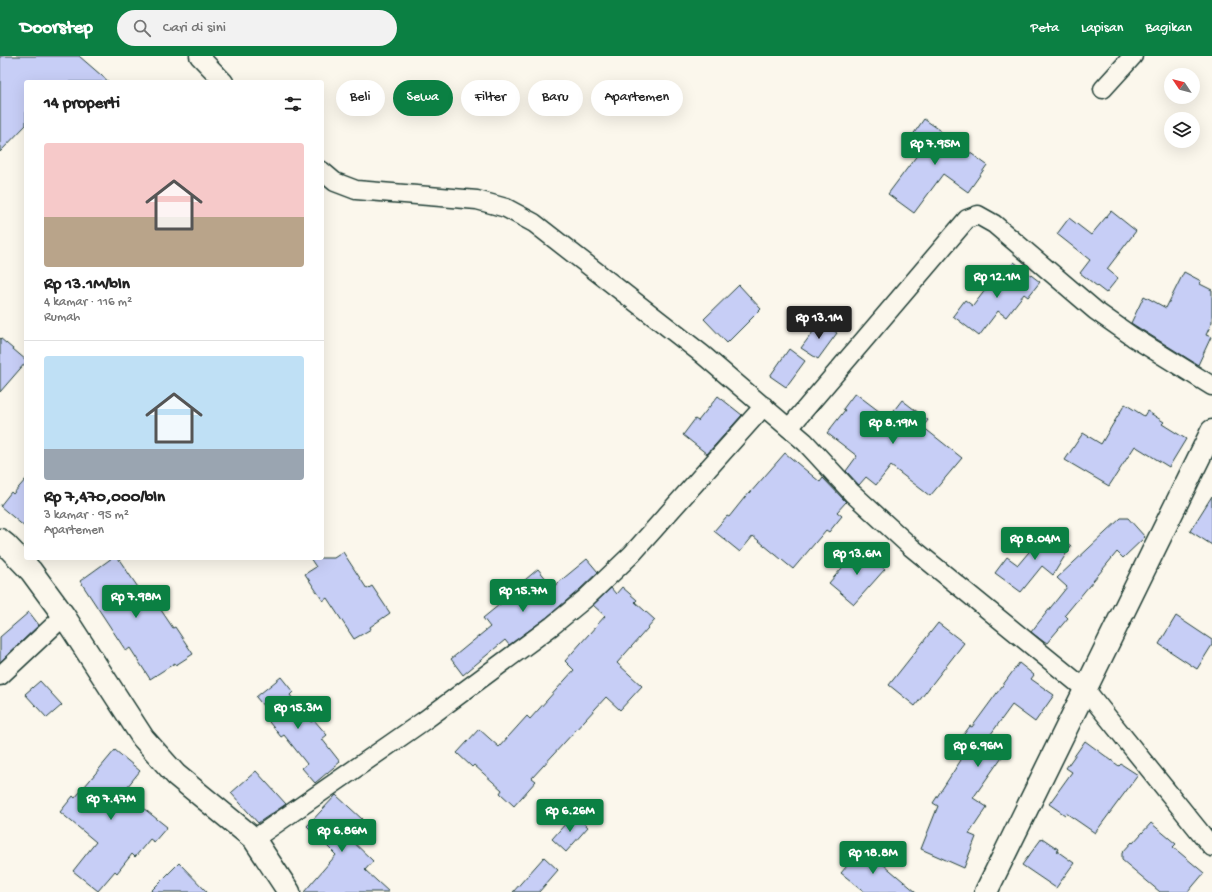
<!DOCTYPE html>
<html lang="id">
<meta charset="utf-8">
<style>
body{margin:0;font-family:"Gochi Hand",sans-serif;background:#f2f2f2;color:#222;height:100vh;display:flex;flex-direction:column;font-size:15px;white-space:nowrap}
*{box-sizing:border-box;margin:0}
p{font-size:13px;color:#767676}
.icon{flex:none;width:22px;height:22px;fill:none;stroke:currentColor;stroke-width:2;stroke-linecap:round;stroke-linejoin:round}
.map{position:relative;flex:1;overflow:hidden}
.panel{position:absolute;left:24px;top:24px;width:300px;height:480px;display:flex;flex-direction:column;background:#fff;border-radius:4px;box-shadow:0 4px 16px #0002}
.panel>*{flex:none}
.guide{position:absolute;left:336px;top:24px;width:380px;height:36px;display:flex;gap:8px}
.needle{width:26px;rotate:305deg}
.buttons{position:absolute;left:1164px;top:12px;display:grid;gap:8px}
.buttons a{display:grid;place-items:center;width:36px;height:36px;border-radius:50%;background:#fff;box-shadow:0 4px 16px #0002;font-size:20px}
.price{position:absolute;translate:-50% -34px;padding:0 9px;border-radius:4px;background:#0b8043;color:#fff;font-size:13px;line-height:26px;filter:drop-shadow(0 1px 2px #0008)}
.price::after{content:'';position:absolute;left:50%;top:24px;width:12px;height:9px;margin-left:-6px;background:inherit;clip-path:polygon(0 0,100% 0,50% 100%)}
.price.active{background:#222;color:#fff}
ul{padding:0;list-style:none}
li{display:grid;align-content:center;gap:8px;height:212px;padding:0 20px}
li+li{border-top:1px solid #e0e0e0}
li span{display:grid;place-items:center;height:124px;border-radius:4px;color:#555}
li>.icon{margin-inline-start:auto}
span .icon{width:72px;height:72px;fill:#fffc;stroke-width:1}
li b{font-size:17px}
h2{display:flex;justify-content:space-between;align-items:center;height:48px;padding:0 20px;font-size:17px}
.chip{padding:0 14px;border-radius:18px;background:#fff;box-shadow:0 4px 16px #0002;font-size:14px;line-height:36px}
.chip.active{background:#0b8043;color:#fff}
header{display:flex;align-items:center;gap:24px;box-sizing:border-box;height:56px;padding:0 20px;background:#0b8043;color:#fff}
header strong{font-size:19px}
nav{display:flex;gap:22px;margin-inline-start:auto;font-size:14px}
.search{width:280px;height:36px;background:#f2f2f2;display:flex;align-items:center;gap:10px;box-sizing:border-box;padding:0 14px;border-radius:22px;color:#767676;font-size:15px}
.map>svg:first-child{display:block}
.building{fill:#c7cef6;stroke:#1f3d34}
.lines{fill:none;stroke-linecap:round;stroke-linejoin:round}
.minor-casing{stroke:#1f3d34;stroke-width:21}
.tertiary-casing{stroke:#1f3d34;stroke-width:25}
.minor{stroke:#fbf7ec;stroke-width:18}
.tertiary{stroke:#fbf7ec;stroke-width:22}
</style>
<header>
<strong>Doorstep</strong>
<div class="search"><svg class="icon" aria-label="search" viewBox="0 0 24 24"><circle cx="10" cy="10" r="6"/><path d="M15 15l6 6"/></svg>Cari di sini</div>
<nav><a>Peta</a><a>Lapisan</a><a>Bagikan</a></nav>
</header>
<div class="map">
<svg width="1212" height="836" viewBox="0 0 1212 836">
<rect width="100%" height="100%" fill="#fbf7ec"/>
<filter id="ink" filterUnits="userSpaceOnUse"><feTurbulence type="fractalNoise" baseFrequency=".025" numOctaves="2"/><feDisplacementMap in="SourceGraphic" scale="8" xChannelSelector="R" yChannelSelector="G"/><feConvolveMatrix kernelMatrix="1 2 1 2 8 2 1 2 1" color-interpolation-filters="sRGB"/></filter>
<g filter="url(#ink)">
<!-- building -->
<g class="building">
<polygon points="0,0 79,0 109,26 26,26 26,69 0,96"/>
<polygon points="924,63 940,74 940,75 987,109 968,136 943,118 914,157 888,138 918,98 905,90"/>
<polygon points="1111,155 1136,175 1107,213 1118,222 1106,237 1080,217 1090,204 1057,178 1069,162 1091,179"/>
<polygon points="1014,206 1040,226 1028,241 1024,238 1006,261 998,255 979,280 953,260 965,244 973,250 992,225 996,228"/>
<polygon points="1184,216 1201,225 1200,228 1212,234 1212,266 1206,279 1211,281 1198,309 1131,267 1144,240 1166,252"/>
<polygon points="739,229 761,253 727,287 704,263"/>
<polygon points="821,265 837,277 818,303 801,292"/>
<polygon points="0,282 26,304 26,306 0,336"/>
<polygon points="789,293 805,305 786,331 770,320"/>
<polygon points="855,337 888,362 902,344 928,364 923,371 962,402 930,440 891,410 876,429 866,421 859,429 846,415 857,400 827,377 845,354 843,353"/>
<polygon points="718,340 742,359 707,398 683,379 695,363 698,365"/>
<polygon points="1125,348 1144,360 1147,355 1164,366 1162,368 1186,383 1169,411 1135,390 1109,430 1065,404 1083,377 1101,388"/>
<polygon points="785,397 820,426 823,422 846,446 837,456 842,460 829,476 826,474 793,513 753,480 740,496 714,475 727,460 729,461 749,436 750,437"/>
<polygon points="26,423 26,472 0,450 11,436 13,438"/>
<polygon points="1212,440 1212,489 1190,475"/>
<polygon points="1121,462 1128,462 1145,481 1123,502 1117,496 1065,559 1068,562 1047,587 1044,585 1044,586 1031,576 1067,531 1057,522"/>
<polygon points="1049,472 1071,490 1053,519 1042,510 1021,536 995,517 1007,501 1018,509"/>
<polygon points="859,492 885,513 854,548 829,527"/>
<polygon points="343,496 367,533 372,530 390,557 370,571 371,573 354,583 327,542 323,545 305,518 316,511 310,502 334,502"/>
<polygon points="112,502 118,502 146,543 151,539 173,572 175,571 193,598 176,609 175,607 150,623 130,592 126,595 80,525"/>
<polygon points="587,503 598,516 579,534 546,562 509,589 505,584 463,619 451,603 490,571 483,562 515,536 513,534 538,513 553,531"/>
<polygon points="622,531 637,544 635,546 655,564 617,607 642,630 620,654 606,641 532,722 536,725 514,750 500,737 502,734 474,709 472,711 457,697 479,673 499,691 527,660 530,663 574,614 565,605 605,560 593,549 611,532 616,538"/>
<polygon points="29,556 39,569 0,606 0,581"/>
<polygon points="1176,560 1212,584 1212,589 1197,613 1159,588"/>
<polygon points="938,567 964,587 915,650 889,629"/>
<polygon points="1019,607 1034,619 1031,623 1054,639 1035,666 1012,649 988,682 1006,695 973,742 987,751 969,778 976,781 964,812 921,793 938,750 933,747 961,704 950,697 970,670 972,671"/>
<polygon points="281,621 293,636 290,639 311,666 314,664 327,679 322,683 340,706 315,727 302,712 307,708 284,679 281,681 269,666 273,662 256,641"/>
<polygon points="40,625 62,649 47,662 25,638"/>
<polygon points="1085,685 1119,710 1121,708 1138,719 1095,777 1066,757 1065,759 1049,748 1072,716 1066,712"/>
<polygon points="115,694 140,715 123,736 167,771 154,786 150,783 135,801 132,798 117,817 115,815 98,835 73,815 96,786 60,756 73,740 75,742"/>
<polygon points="256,715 286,748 258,767 231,737"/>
<polygon points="336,739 362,763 346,779 373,805 365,814 389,836 304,836 336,799 307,770"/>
<polygon points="574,758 588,771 566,796 552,783"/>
<polygon points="1151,767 1176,788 1173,791 1204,817 1188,836 1160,836 1122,804 1122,797 1132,786 1133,787"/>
<polygon points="1042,782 1058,793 1057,795 1074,807 1056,832 1022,809"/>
<polygon points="862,792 884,809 916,836 865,836 856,829 841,817"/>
<polygon points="544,801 558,814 539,836 513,836"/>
<polygon points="179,807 207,836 150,836"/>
</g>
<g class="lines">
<!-- minor casing -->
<g class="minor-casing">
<g id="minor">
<polyline points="199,0 224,26"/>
<polyline points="1103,33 1133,0"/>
<polyline points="322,115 335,126 356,134 477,144 506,152 534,167 702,298 805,386 852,437 911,491 1085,633 1212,791"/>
<polyline points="789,372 967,163 978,159 994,168 1096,255 1133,281 1212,330"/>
<polyline points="0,620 64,560"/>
<polyline points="254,783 425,664 552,570 586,542 632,498 764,350"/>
</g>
</g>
<!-- tertiary casing -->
<g class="tertiary-casing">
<g id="tertiary">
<polyline points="0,484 5,488 31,515 64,560 143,682 176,719 254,783 289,836"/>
<polyline points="986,836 1212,375"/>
</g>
</g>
<!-- minor -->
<use href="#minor" class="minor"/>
<!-- tertiary -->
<use href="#tertiary" class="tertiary"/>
</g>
</g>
</svg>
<div class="buttons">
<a><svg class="needle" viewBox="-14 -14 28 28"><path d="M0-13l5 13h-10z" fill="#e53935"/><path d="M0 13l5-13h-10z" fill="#767676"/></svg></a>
<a><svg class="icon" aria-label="layers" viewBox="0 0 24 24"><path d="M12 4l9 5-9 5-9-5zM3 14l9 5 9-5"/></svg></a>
</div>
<b class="price" style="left:935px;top:110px">Rp 7.95M</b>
<b class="price" style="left:997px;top:243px">Rp 12.1M</b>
<b class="price active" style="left:819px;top:284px">Rp 13.1M</b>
<b class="price" style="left:893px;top:389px">Rp 8.19M</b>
<b class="price" style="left:1035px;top:505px">Rp 8.04M</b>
<b class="price" style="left:857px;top:520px">Rp 13.6M</b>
<b class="price" style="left:523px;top:557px">Rp 15.7M</b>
<b class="price" style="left:136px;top:563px">Rp 7.98M</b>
<b class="price" style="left:298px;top:674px">Rp 15.3M</b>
<b class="price" style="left:978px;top:712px">Rp 6.96M</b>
<b class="price" style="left:111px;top:765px">Rp 7.47M</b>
<b class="price" style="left:570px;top:777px">Rp 6.26M</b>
<b class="price" style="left:342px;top:797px">Rp 6.86M</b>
<b class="price" style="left:873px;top:819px">Rp 18.8M</b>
<div class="guide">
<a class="chip">Beli</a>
<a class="chip active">Sewa</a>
<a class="chip">Filter</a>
<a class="chip">Baru</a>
<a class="chip">Apartemen</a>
</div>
<section class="panel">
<h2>14 properti<svg class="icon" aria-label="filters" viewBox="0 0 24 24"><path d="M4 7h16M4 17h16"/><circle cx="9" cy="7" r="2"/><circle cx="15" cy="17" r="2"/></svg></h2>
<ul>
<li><span style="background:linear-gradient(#f6c9c9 60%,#b9a48a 0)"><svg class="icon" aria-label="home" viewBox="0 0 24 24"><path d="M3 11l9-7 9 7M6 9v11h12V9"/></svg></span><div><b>Rp 13.1M/bln</b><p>4 kamar · 116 m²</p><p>Rumah</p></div></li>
<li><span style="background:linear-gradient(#bfe0f5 75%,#9aa5b1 0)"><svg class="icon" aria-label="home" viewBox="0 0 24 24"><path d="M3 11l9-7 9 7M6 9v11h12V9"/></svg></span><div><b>Rp 7,470,000/bln</b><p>3 kamar · 95 m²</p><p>Apartemen</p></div></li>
</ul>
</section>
</div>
